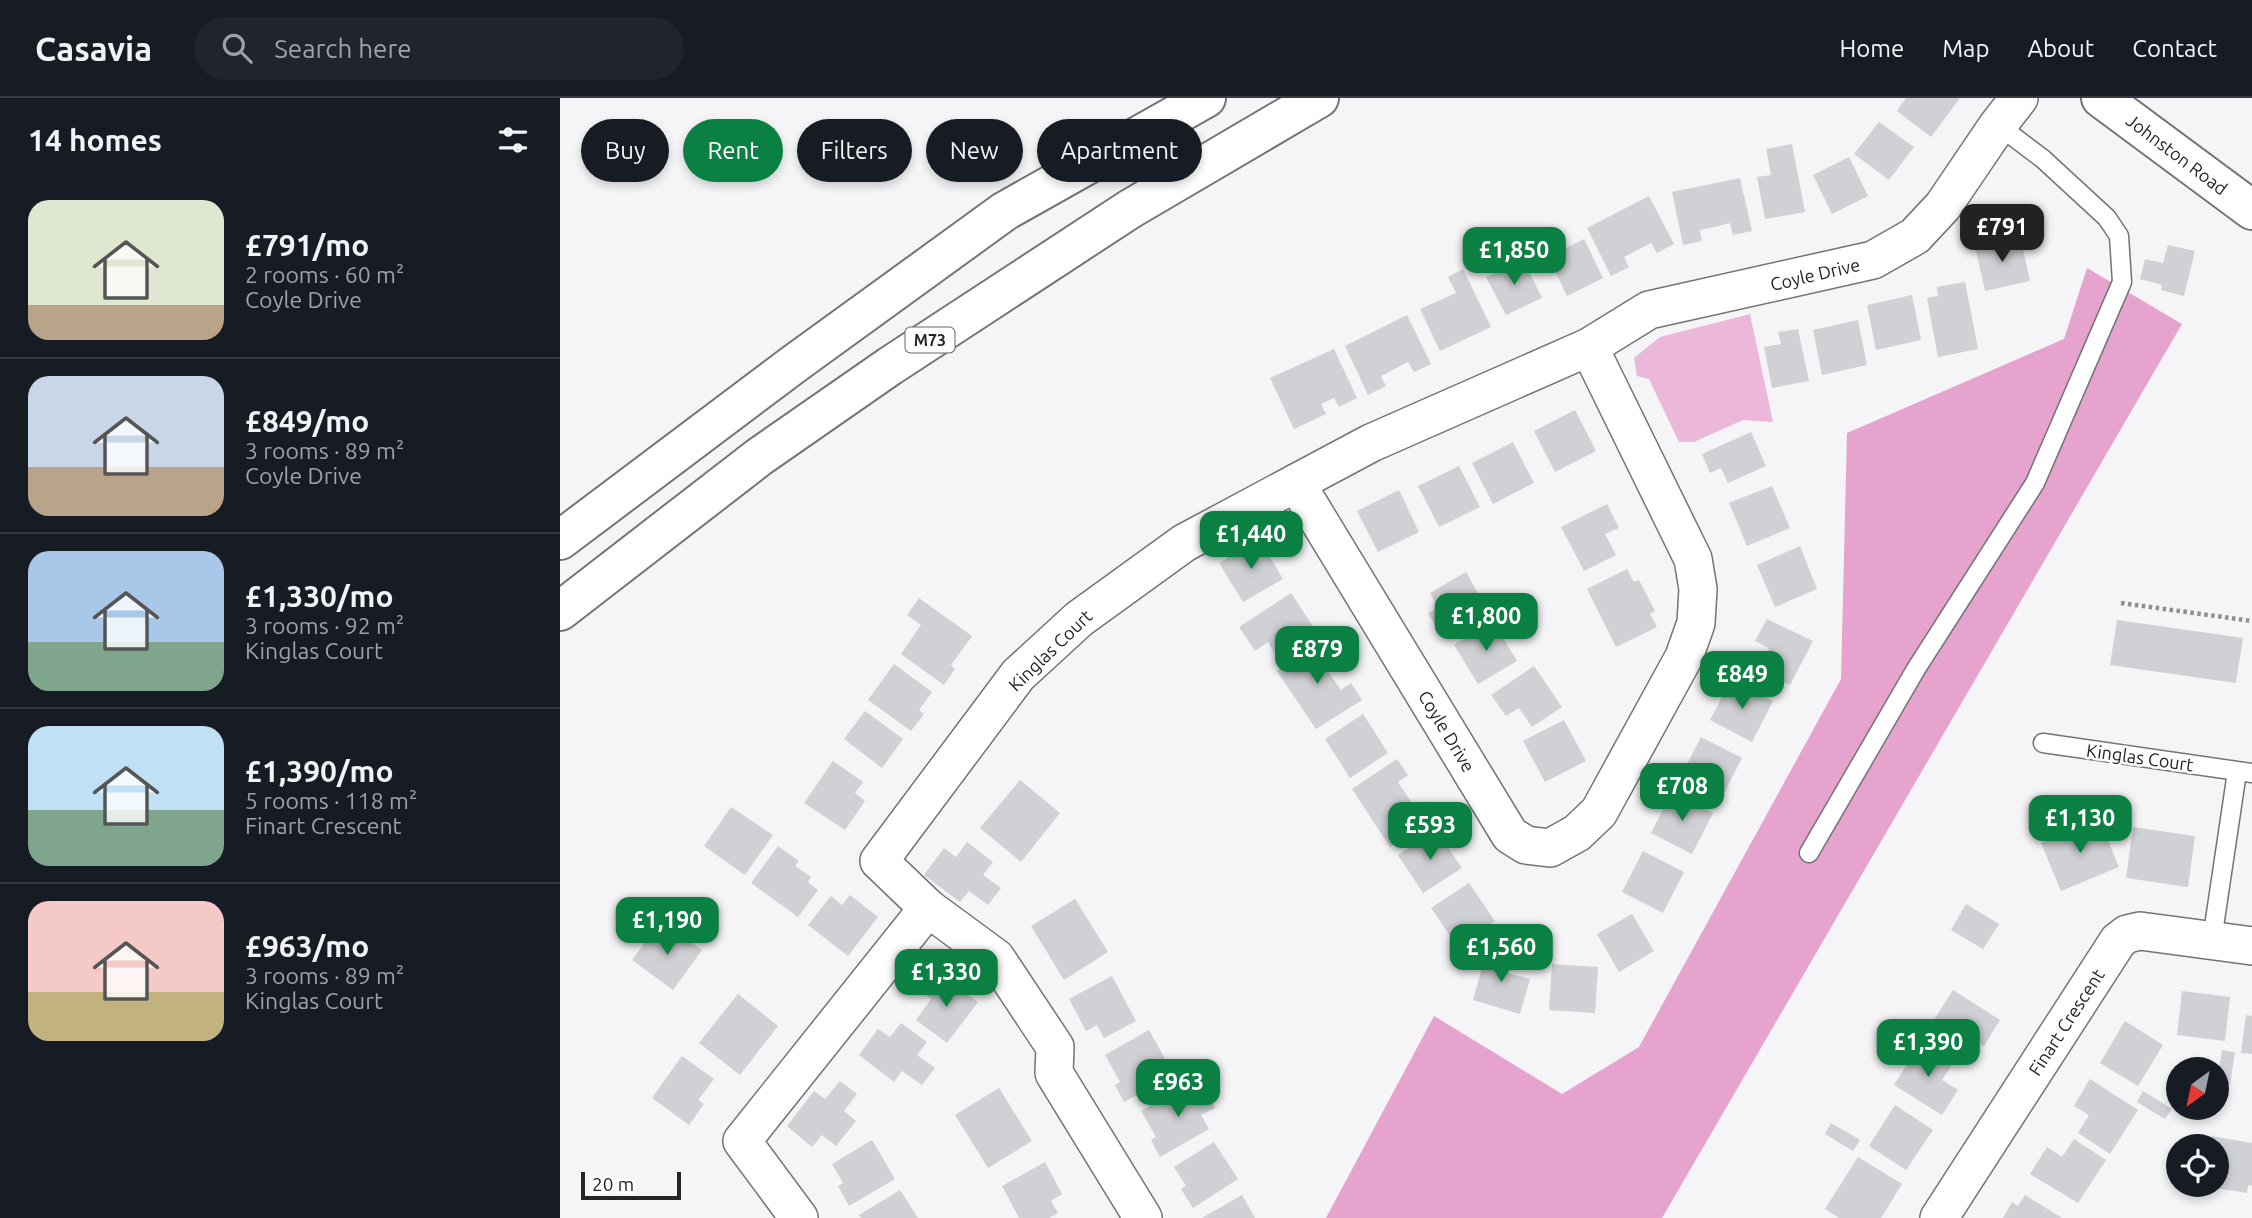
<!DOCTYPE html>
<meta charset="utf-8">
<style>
body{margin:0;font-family:Ubuntu,sans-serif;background:#20242c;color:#f1f3f6;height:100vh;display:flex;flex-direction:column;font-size:26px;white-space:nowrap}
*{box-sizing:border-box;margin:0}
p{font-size:23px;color:#9ea1a6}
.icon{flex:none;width:38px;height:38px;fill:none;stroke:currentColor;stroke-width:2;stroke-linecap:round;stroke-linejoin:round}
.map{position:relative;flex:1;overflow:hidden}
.panel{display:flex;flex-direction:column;background:#171b24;width:560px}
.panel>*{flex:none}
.guide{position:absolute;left:21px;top:21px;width:665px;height:63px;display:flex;gap:14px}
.needle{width:46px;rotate:213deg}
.tools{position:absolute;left:1606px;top:959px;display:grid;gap:14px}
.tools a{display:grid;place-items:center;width:63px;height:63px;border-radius:50%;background:#171b24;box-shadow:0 4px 10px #0003;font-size:35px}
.scale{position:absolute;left:21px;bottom:18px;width:100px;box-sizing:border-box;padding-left:7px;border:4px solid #252526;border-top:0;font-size:19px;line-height:24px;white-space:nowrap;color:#252526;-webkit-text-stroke:5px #fff;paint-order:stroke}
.price{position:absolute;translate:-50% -60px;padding:0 16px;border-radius:14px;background:#0b8043;color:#fff;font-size:23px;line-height:46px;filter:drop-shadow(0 2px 4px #0008)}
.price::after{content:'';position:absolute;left:50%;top:42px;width:21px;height:16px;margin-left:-10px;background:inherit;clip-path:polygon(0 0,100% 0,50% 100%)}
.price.active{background:#222;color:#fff}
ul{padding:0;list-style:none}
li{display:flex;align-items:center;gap:21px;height:175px;padding:0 28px}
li+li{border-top:2px solid #363941}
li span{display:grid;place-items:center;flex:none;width:196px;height:140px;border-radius:21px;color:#555}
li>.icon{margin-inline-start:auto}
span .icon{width:84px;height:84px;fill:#fffc;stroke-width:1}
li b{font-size:30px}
h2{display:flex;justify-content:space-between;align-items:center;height:84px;padding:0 28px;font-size:30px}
.chip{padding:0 24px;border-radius:32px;background:#171b24;box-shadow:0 4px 10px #0003;font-size:24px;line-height:63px}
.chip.active{background:#0b8043;color:#fff}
header{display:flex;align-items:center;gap:42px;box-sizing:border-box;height:98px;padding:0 35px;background:#171b24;border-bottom:2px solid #363941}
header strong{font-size:33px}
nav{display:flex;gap:38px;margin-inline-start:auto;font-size:24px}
.search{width:490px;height:63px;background:#20242c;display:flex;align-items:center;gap:18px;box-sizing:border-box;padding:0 24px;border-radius:38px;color:#9ea1a6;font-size:26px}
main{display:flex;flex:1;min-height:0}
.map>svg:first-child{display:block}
.green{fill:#ecb8d9}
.forest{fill:#e5a3ce}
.building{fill:#cfd1d4}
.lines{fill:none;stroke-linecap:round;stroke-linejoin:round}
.lane-casing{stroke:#747376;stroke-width:21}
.street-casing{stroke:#747376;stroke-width:40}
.secondary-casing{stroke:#747376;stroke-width:42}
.highway-casing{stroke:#747376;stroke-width:42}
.path{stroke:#8e8d8f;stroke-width:4.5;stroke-dasharray:3.5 3.5;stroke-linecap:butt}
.lane{stroke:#fff;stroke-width:18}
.street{stroke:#fff;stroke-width:37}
.secondary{stroke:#fff;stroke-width:38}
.highway{stroke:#fff;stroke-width:38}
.labels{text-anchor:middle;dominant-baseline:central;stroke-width:5;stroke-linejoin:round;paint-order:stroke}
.shield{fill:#fff;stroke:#666667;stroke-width:2}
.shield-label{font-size:16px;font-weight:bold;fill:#252526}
.street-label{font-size:18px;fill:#252526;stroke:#fff}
</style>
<header>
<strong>Casavia</strong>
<div class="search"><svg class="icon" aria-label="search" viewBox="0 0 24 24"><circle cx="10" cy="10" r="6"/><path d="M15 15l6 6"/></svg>Search here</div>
<nav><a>Home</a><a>Map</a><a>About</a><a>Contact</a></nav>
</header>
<main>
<section class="panel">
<h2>14 homes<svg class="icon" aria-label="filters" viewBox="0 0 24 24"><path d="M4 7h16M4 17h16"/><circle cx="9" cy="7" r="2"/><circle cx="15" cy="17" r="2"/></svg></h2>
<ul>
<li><span style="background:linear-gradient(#dfe7d0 75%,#b9a48a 0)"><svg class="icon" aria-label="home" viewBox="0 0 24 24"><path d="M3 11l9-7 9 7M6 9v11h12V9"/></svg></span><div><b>£791/mo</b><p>2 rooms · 60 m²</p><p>Coyle Drive</p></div></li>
<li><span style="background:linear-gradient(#c9d6e8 65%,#b9a48a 0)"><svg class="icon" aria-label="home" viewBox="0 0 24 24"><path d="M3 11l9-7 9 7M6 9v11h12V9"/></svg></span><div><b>£849/mo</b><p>3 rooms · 89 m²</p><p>Coyle Drive</p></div></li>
<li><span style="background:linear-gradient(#a9c7e8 65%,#7fa58c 0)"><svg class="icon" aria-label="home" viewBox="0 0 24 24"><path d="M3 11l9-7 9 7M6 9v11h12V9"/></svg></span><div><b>£1,330/mo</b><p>3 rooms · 92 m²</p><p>Kinglas Court</p></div></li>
<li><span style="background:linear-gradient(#bfe0f5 60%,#7fa58c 0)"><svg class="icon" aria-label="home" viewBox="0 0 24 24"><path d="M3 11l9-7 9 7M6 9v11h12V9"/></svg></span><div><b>£1,390/mo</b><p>5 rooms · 118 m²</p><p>Finart Crescent</p></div></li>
<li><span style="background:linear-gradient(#f6c9c9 65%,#c2b280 0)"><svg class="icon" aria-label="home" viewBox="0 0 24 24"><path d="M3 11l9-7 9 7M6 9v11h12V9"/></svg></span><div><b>£963/mo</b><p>3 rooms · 89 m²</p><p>Kinglas Court</p></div></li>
</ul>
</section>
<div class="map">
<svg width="1692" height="1120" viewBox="0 0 1692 1120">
<rect width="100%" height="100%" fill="#f5f4f7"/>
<!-- green -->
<polygon class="green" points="1190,216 1213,324 1183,322 1134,344 1119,344 1089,281 1077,278 1074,260 1100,239"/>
<!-- forest -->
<polygon class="forest" points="1527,170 1622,226 1102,1120 766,1120 874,918 1002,996 1079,949 1281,581 1287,335 1504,241"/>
<!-- building -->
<g class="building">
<polygon points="1346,0 1400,0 1371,39 1337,13"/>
<polygon points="1319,24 1354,49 1329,82 1294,56"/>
<polygon points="1232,46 1245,114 1205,121 1197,79 1211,77 1206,51"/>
<polygon points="1289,59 1308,98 1272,116 1253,77"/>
<polygon points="1180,80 1192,133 1173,137 1170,125 1154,129 1140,132 1142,143 1123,147 1112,94"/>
<polygon points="1089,98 1114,146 1097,155 1091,145 1064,159 1069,169 1051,178 1027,130"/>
<polygon points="1460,138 1470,183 1425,193 1415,148"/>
<polygon points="1024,141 1043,180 1007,198 988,159"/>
<polygon points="1608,147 1635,153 1624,198 1601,192 1602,187 1580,181 1585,161 1603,165"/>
<polygon points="963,161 982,200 946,217 926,179"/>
<polygon points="903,171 931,229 880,253 860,211 896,195 888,179"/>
<polygon points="1405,184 1418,251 1378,259 1367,200 1378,198 1377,189"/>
<polygon points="1352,197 1361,242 1316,252 1307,207"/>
<polygon points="847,217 871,266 854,274 848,264 821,278 826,288 808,297 785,248"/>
<polygon points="1298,222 1307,267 1262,277 1253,232"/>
<polygon points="1238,231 1249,283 1212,290 1204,249 1221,246 1218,234"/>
<polygon points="774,251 797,300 779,309 774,300 761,306 766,316 734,331 710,280"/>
<polygon points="1015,312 1036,353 995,374 974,333"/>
<polygon points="1191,334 1206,368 1168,385 1161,370 1150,375 1142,356"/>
<polygon points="953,344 974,385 933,406 912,365"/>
<polygon points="899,368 920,409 879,429 858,388"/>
<polygon points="1212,388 1230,430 1187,448 1169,405"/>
<polygon points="839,392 859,434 818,454 797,413"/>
<polygon points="1047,406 1059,430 1045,436 1056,457 1024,473 1001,429"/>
<polygon points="699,441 723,481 683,504 659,465"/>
<polygon points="1240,448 1257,491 1215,509 1197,467"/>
<polygon points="1067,471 1074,484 1079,482 1095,513 1090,516 1097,529 1056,549 1027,491"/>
<polygon points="906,474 924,506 879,533 868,515 878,510 870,495"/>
<polygon points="731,495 756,533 717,559 708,544 695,553 679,529"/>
<polygon points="359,500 412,538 391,567 395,571 384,587 341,556 361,527 347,517"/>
<polygon points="1207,521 1253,543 1230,587 1198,572 1209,550 1195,543"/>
<polygon points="1557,522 1683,540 1676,585 1550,567"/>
<polygon points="933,523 957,563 918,586 894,547"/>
<polygon points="762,543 773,559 763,566 781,592 791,585 802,602 756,631 717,573"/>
<polygon points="334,566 372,594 359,612 364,616 351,633 308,602"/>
<polygon points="974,568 1002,609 972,629 959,610 946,618 931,597"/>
<polygon points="1171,582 1213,603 1192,644 1150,622"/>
<polygon points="305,613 343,641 322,670 284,641"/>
<polygon points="803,616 828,655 790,680 765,641"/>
<polygon points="1004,622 1026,663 985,684 963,643"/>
<polygon points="1141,639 1182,660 1161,701 1120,680"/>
<polygon points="837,661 848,677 838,684 855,710 865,703 876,720 830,749 792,691"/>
<polygon points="273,663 303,684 295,695 305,703 285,732 244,705"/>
<polygon points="460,682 500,715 461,764 420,730"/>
<polygon points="1112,694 1153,715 1132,756 1091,735"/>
<polygon points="171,709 213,737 185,777 144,748"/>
<polygon points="1539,721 1559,769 1501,793 1481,745"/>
<polygon points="1573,729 1635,738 1628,789 1566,780"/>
<polygon points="876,732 902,770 863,795 838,757"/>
<polygon points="407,744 433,764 423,777 441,790 428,807 409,793 400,804 364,777 384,750 396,759"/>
<polygon points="218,748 239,763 235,768 251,779 248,784 258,792 238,819 191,785"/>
<polygon points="1083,753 1124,774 1103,815 1062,794"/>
<polygon points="909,785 935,823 897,848 871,810"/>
<polygon points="290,797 318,819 288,858 248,827 271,798 282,807"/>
<polygon points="515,801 548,854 504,882 471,828"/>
<polygon points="1406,806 1439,826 1423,851 1391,832"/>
<polygon points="1072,816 1094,853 1059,874 1037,836"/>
<polygon points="113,831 142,852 113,892 72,862 94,832 105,841"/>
<polygon points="927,852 952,860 947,875 970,881 960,916 913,902"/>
<polygon points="992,866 1038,869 1035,915 989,912"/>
<polygon points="381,877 418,904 387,945 356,922 371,901 366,897"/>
<polygon points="552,878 576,923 544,940 537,927 526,933 509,901"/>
<polygon points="1393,892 1440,922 1424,948 1409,939 1397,956 1365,936"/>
<polygon points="1622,893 1670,899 1665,943 1617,937"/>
<polygon points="178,896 218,928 180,977 139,945"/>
<polygon points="1686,917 1692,918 1692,956 1681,955"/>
<polygon points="1565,923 1603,947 1578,988 1540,965"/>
<polygon points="341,925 367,944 357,957 375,970 362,987 342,973 334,984 299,957 318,931 330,939"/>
<polygon points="589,932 614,977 564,1004 555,987 560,984 545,957"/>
<polygon points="1361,944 1394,964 1382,982 1398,992 1382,1017 1334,987"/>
<polygon points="1662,952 1675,954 1670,987 1657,985"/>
<polygon points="122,958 154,981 138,1002 144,1006 129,1027 92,1000"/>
<polygon points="1530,981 1578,1012 1550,1056 1518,1035 1529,1017 1514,1008"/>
<polygon points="280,983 297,996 284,1013 296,1023 276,1048 262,1037 252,1049 227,1028 254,993 265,1001"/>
<polygon points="625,988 631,999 645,991 655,1010 641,1017 649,1031 600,1059 591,1042 596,1039 581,1013"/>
<polygon points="439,990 472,1043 428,1070 395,1017"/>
<polygon points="1583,993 1612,1011 1605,1021 1577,1004"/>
<polygon points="1335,1007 1373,1032 1346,1072 1309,1048"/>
<polygon points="1271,1025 1300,1042 1293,1053 1265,1036"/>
<polygon points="1651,1038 1692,1045 1692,1088 1688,1087 1687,1095 1656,1090 1657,1048 1649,1048"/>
<polygon points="1514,1041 1546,1062 1518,1105 1470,1076 1487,1049 1502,1059"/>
<polygon points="312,1042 335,1081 289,1108 278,1088 283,1085 272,1066"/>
<polygon points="654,1044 678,1081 633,1110 621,1091 626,1088 614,1069"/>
<polygon points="1298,1059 1342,1086 1321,1120 1279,1120 1265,1111"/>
<polygon points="485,1064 502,1096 491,1103 498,1115 489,1120 459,1120 442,1088"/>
<polygon points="340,1092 358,1120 301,1120 299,1117"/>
<polygon points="682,1097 695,1120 642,1120"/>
<polygon points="1465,1097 1502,1120 1443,1120 1452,1104 1458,1108"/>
</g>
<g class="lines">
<!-- lane casing -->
<g class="lane-casing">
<g id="lane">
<polyline points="1483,645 1692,675"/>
<polyline points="1249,755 1356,571 1475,385 1562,184 1559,138 1547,120 1483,61 1438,27"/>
<polyline points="1652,842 1677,674"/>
</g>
</g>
<!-- street casing -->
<g class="street-casing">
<g id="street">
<polyline points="1029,249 1133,461 1138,491 1136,525 1124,559 1039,714 1017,735 990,750 966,747 950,737 736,385 811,345 1029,249 1089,212 1313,162 1355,138 1383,108 1438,27 1459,0"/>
<polyline points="239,1120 182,1043 368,810"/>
<polyline points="583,1120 494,975 495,949 436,860 368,810 319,763 458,577 519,521 624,445 736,385"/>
<polyline points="1379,1120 1558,843 1567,836 1580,833 1692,848"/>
</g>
</g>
<!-- secondary casing -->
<g class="secondary-casing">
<polyline id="secondary" points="1541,0 1692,112"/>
</g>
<!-- highway casing -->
<g class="highway-casing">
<g id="highway">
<polyline points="0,442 234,266 445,113 646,0"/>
<polyline points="0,513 199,359 330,268 570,111 759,0"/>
</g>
</g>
<!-- path -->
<polyline class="path" points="1561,505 1692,523"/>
<!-- lane -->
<use href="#lane" class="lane"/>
<!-- street -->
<use href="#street" class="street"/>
<!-- secondary -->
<use href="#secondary" class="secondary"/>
<!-- highway -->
<use href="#highway" class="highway"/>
</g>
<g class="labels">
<!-- shield labels -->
<rect class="shield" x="345.5" y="229.5" width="49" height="25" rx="5"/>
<g class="shield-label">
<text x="370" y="242">M73</text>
</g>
<!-- street labels -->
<g class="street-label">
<text transform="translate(1617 56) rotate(37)">Johnston Road</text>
<text transform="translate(1255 176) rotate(-13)">Coyle Drive</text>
<text transform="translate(490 552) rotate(-44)">Kinglas Court</text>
<text transform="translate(887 633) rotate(59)">Coyle Drive</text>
<text transform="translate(1580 659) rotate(8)">Kinglas Court</text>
<text transform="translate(1506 924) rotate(-57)">Finart Crescent</text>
</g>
</g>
</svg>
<div class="tools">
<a><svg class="needle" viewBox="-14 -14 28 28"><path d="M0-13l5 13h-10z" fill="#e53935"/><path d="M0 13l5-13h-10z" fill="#9ea1a6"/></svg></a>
<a><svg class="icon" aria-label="locate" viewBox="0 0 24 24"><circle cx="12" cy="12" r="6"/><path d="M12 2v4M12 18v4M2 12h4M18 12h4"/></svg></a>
</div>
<div class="scale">20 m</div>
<b class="price active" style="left:1442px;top:166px">£791</b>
<b class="price" style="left:954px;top:189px">£1,850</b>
<b class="price" style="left:691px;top:473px">£1,440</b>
<b class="price" style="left:926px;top:555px">£1,800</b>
<b class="price" style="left:757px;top:588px">£879</b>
<b class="price" style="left:1182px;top:613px">£849</b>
<b class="price" style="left:1122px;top:725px">£708</b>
<b class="price" style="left:1520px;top:757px">£1,130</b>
<b class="price" style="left:870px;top:764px">£593</b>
<b class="price" style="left:107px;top:859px">£1,190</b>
<b class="price" style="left:941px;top:886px">£1,560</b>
<b class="price" style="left:386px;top:911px">£1,330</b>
<b class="price" style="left:1368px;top:981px">£1,390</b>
<b class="price" style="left:618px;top:1021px">£963</b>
<div class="guide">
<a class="chip">Buy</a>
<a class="chip active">Rent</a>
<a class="chip">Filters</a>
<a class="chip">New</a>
<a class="chip">Apartment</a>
</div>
</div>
</main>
